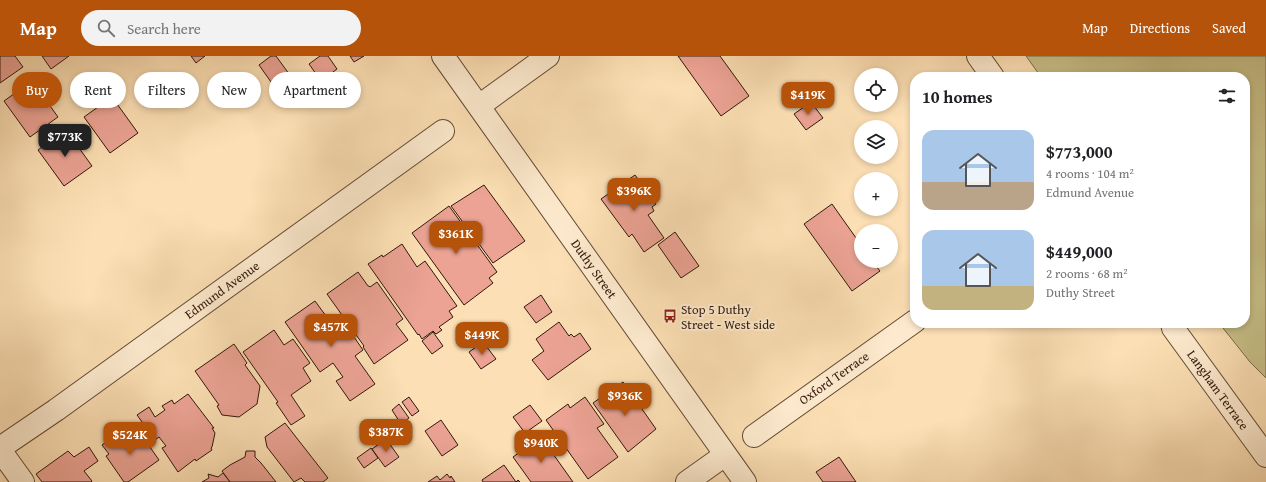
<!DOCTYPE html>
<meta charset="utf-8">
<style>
body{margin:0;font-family:"Gentium Book Plus",serif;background:#f2f2f2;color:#202124;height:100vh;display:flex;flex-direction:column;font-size:15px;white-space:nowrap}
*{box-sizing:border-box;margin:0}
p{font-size:13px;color:#757577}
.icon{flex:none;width:22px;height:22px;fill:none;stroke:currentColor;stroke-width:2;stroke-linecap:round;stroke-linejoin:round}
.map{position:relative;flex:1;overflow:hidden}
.side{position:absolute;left:910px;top:16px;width:340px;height:256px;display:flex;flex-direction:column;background:#fff;border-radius:16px;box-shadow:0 2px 6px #0003}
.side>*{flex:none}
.top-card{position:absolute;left:12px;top:16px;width:380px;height:36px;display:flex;gap:8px}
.buttons{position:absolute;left:854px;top:12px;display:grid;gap:8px}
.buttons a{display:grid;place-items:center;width:44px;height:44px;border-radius:50%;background:#fff;box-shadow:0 2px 6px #0003;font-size:20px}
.price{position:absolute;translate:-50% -34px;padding:0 9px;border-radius:8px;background:#b45309;color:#fff;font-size:13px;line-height:26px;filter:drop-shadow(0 1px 2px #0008)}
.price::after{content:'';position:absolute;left:50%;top:24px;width:12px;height:9px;margin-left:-6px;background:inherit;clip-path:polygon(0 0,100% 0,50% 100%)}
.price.selected{background:#222;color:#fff}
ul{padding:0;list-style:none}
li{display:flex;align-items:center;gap:12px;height:100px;padding:0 12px}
li span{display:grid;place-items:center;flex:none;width:112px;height:80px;border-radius:12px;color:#555}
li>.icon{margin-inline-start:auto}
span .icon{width:48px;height:48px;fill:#fffc;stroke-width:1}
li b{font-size:17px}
h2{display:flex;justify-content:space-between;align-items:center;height:48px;padding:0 12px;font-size:17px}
.chip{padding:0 14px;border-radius:18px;background:#fff;box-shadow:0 2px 6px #0003;font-size:14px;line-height:36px}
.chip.selected{background:#b45309;color:#fff}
header{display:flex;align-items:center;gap:24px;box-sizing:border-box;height:56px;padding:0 20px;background:#b45309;color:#fff}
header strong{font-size:19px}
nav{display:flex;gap:22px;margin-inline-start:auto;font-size:14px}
.search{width:280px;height:36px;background:#f2f2f2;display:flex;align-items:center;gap:10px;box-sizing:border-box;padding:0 14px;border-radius:22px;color:#757577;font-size:15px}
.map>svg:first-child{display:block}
.green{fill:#c7bf87;stroke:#7c6c48}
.building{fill:#eca394;stroke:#32180a}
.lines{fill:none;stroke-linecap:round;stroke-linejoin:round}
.minor-casing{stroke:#644a34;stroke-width:24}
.minor{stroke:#fdeace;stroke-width:22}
.labels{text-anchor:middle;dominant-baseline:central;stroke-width:4;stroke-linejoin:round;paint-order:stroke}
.street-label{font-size:13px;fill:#32180a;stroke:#fdeace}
.poi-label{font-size:13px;fill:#32180a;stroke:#fdeace;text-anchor:start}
</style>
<header>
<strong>Map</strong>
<div class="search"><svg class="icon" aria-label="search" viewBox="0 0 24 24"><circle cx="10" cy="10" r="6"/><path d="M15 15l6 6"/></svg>Search here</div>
<nav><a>Map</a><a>Directions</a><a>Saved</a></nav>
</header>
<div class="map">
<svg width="1266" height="426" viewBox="0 0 1266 426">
<rect width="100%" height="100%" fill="#fcdfb4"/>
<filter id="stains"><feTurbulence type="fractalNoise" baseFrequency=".005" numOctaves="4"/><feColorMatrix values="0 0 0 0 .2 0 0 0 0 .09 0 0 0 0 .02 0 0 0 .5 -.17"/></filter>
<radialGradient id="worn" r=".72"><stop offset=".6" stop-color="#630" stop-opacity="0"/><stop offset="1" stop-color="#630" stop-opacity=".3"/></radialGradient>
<!-- green -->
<polygon class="green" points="1026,0 1266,0 1266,322 1250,306 1219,267 1245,267 1245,21 1041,21"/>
<!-- building -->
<g class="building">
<polygon points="0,0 15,0 23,11 0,27"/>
<polygon points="42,0 69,0 51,13"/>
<polygon points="191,0 205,0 196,7"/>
<polygon points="271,0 276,0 292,22 276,33 259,9"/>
<polygon points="320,0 328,0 337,13 321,25 309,8"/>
<polygon points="350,0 364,0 354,6"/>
<polygon points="678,0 720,0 749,40 721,60"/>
<polygon points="32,25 58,61 30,81 4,45"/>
<polygon points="112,41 138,77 110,97 84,61"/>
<polygon points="811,46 823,62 806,74 794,58"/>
<polygon points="66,74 92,110 64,130 38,94"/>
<polygon points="635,119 656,148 652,151 654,155 648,159 664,182 644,196 632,178 629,181 601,143"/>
<polygon points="484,129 525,185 493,207 451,150"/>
<polygon points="832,148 861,189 861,205 872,205 880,215 852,235 804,168"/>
<polygon points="449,150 497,216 489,222 493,227 464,249 412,177"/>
<polygon points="675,176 699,210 681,222 658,189"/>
<polygon points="402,188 417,211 425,205 457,250 449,255 453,261 439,271 442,274 436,278 433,275 422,283 419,278 418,279 368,208 382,199 383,201"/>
<polygon points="358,216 368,230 369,230 370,231 377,226 403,263 396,268 408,284 374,308 363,291 364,290 327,238"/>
<polygon points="541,239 552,256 536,267 524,251"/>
<polygon points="315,245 326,260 327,258 336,271 335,272 337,274 345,268 363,294 355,300 375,328 350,345 336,325 343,321 333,307 320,316 285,266"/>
<polygon points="559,266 569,280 571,278 574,281 580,277 591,293 548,324 532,304 544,295 536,283"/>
<polygon points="274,274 284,289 293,283 310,307 303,312 311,325 291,339 305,360 291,369 276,347 278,346 243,296"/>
<polygon points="433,276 443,290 432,298 422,285"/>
<polygon points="483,286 496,303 481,313 469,296"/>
<polygon points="234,288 247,307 245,309 260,330 257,348 239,361 222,359 217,350 219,349 195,315"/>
<polygon points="623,326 656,373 628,396 593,347"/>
<polygon points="188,338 214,372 212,372 215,377 212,391 211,392 212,394 196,405 195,403 178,416 162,392 166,390 159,381 155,384 137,359 149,351 155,361 165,354 162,350 172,344 174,348"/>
<polygon points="409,341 419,355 412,360 402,346"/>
<polygon points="585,341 604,368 597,372 618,401 588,423 546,364 568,348 570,352"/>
<polygon points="399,348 409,362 401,368 392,354"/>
<polygon points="530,349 542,365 525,377 513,361"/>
<polygon points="441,364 458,389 442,400 425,375"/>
<polygon points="285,367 328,422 323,426 305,426 301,422 294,426 267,391 265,381"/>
<polygon points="119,377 127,388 139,380 141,382 143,381 159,404 128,426 124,426 106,400 109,398 102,389"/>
<polygon points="541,381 573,426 531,426 513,401"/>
<polygon points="386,383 399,401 385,411 372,393"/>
<polygon points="89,391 98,405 84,415 92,425 91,426 42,426 36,418 68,395 74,401"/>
<polygon points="371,392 378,402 364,412 357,402"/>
<polygon points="246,395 255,395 255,401 261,407 276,426 230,426 222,415 230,409 245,401"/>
<polygon points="839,401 856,426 823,426 816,416"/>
<polygon points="504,409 516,426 518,424 520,426 483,426 482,424"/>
<polygon points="223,417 230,426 202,426 209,422 208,418 218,421"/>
<polygon points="447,418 450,422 451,420 455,426 428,426 437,420 440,424"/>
</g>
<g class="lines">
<!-- minor casing -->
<g class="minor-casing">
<g id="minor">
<polyline points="443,0 745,426"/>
<polyline points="978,0 993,21"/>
<polyline points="479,50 548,0"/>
<polyline points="1172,267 1173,272 1266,400"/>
<polyline points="754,380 915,265"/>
<polyline points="0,392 56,354 443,75"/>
<polyline points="0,394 23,426"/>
<polyline points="687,426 725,399"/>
</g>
</g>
<!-- minor -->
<use href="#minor" class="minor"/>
</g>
<!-- icons -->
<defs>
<g id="bus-bare" transform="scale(1.08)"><path d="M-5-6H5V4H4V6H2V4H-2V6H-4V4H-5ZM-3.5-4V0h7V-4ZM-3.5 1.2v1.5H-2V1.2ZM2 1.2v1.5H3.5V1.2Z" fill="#8f2418" stroke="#fdeace" stroke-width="2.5" paint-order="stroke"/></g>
</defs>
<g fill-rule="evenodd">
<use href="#bus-bare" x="670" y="260"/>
</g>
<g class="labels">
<!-- street labels -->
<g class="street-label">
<text transform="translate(594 213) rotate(55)">Duthy Street</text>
<text transform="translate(222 234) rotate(-36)">Edmund Avenue</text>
<text transform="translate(834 322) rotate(-35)">Oxford Terrace</text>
<text transform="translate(1218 334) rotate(54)">Langham Terrace</text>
</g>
<!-- poi labels -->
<g class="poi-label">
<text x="681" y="253">Stop 5 Duthy<tspan x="681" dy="15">Street - West side</tspan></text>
</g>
</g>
<rect width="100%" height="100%" filter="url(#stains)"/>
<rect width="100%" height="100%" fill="url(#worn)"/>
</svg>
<div class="buttons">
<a><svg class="icon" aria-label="locate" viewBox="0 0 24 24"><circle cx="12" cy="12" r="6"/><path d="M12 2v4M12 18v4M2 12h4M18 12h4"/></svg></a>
<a><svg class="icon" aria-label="layers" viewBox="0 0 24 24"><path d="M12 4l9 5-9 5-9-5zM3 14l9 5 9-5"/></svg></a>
<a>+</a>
<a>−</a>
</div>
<b class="price" style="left:808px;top:60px">$419K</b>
<b class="price selected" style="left:65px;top:102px">$773K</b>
<b class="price" style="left:634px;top:156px">$396K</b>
<b class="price" style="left:456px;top:199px">$361K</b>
<b class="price" style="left:331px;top:292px">$457K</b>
<b class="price" style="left:482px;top:300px">$449K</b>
<b class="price" style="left:625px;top:361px">$936K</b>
<b class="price" style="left:386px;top:397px">$387K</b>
<b class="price" style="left:130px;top:400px">$524K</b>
<b class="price" style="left:541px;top:408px">$940K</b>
<div class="top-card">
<a class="chip selected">Buy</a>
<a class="chip">Rent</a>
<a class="chip">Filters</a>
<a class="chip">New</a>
<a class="chip">Apartment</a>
</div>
<section class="side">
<h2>10 homes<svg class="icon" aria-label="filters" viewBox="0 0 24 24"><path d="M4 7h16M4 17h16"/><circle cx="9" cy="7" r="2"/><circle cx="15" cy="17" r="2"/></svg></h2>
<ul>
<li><span style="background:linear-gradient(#a9c7e8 65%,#b9a48a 0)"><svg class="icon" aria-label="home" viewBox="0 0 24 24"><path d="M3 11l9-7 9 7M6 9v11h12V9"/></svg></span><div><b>$773,000</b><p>4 rooms · 104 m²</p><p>Edmund Avenue</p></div></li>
<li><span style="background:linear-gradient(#a9c7e8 70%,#c2b280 0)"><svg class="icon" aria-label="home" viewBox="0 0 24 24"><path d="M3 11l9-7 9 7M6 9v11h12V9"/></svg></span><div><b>$449,000</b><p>2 rooms · 68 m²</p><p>Duthy Street</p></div></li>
</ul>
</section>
</div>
